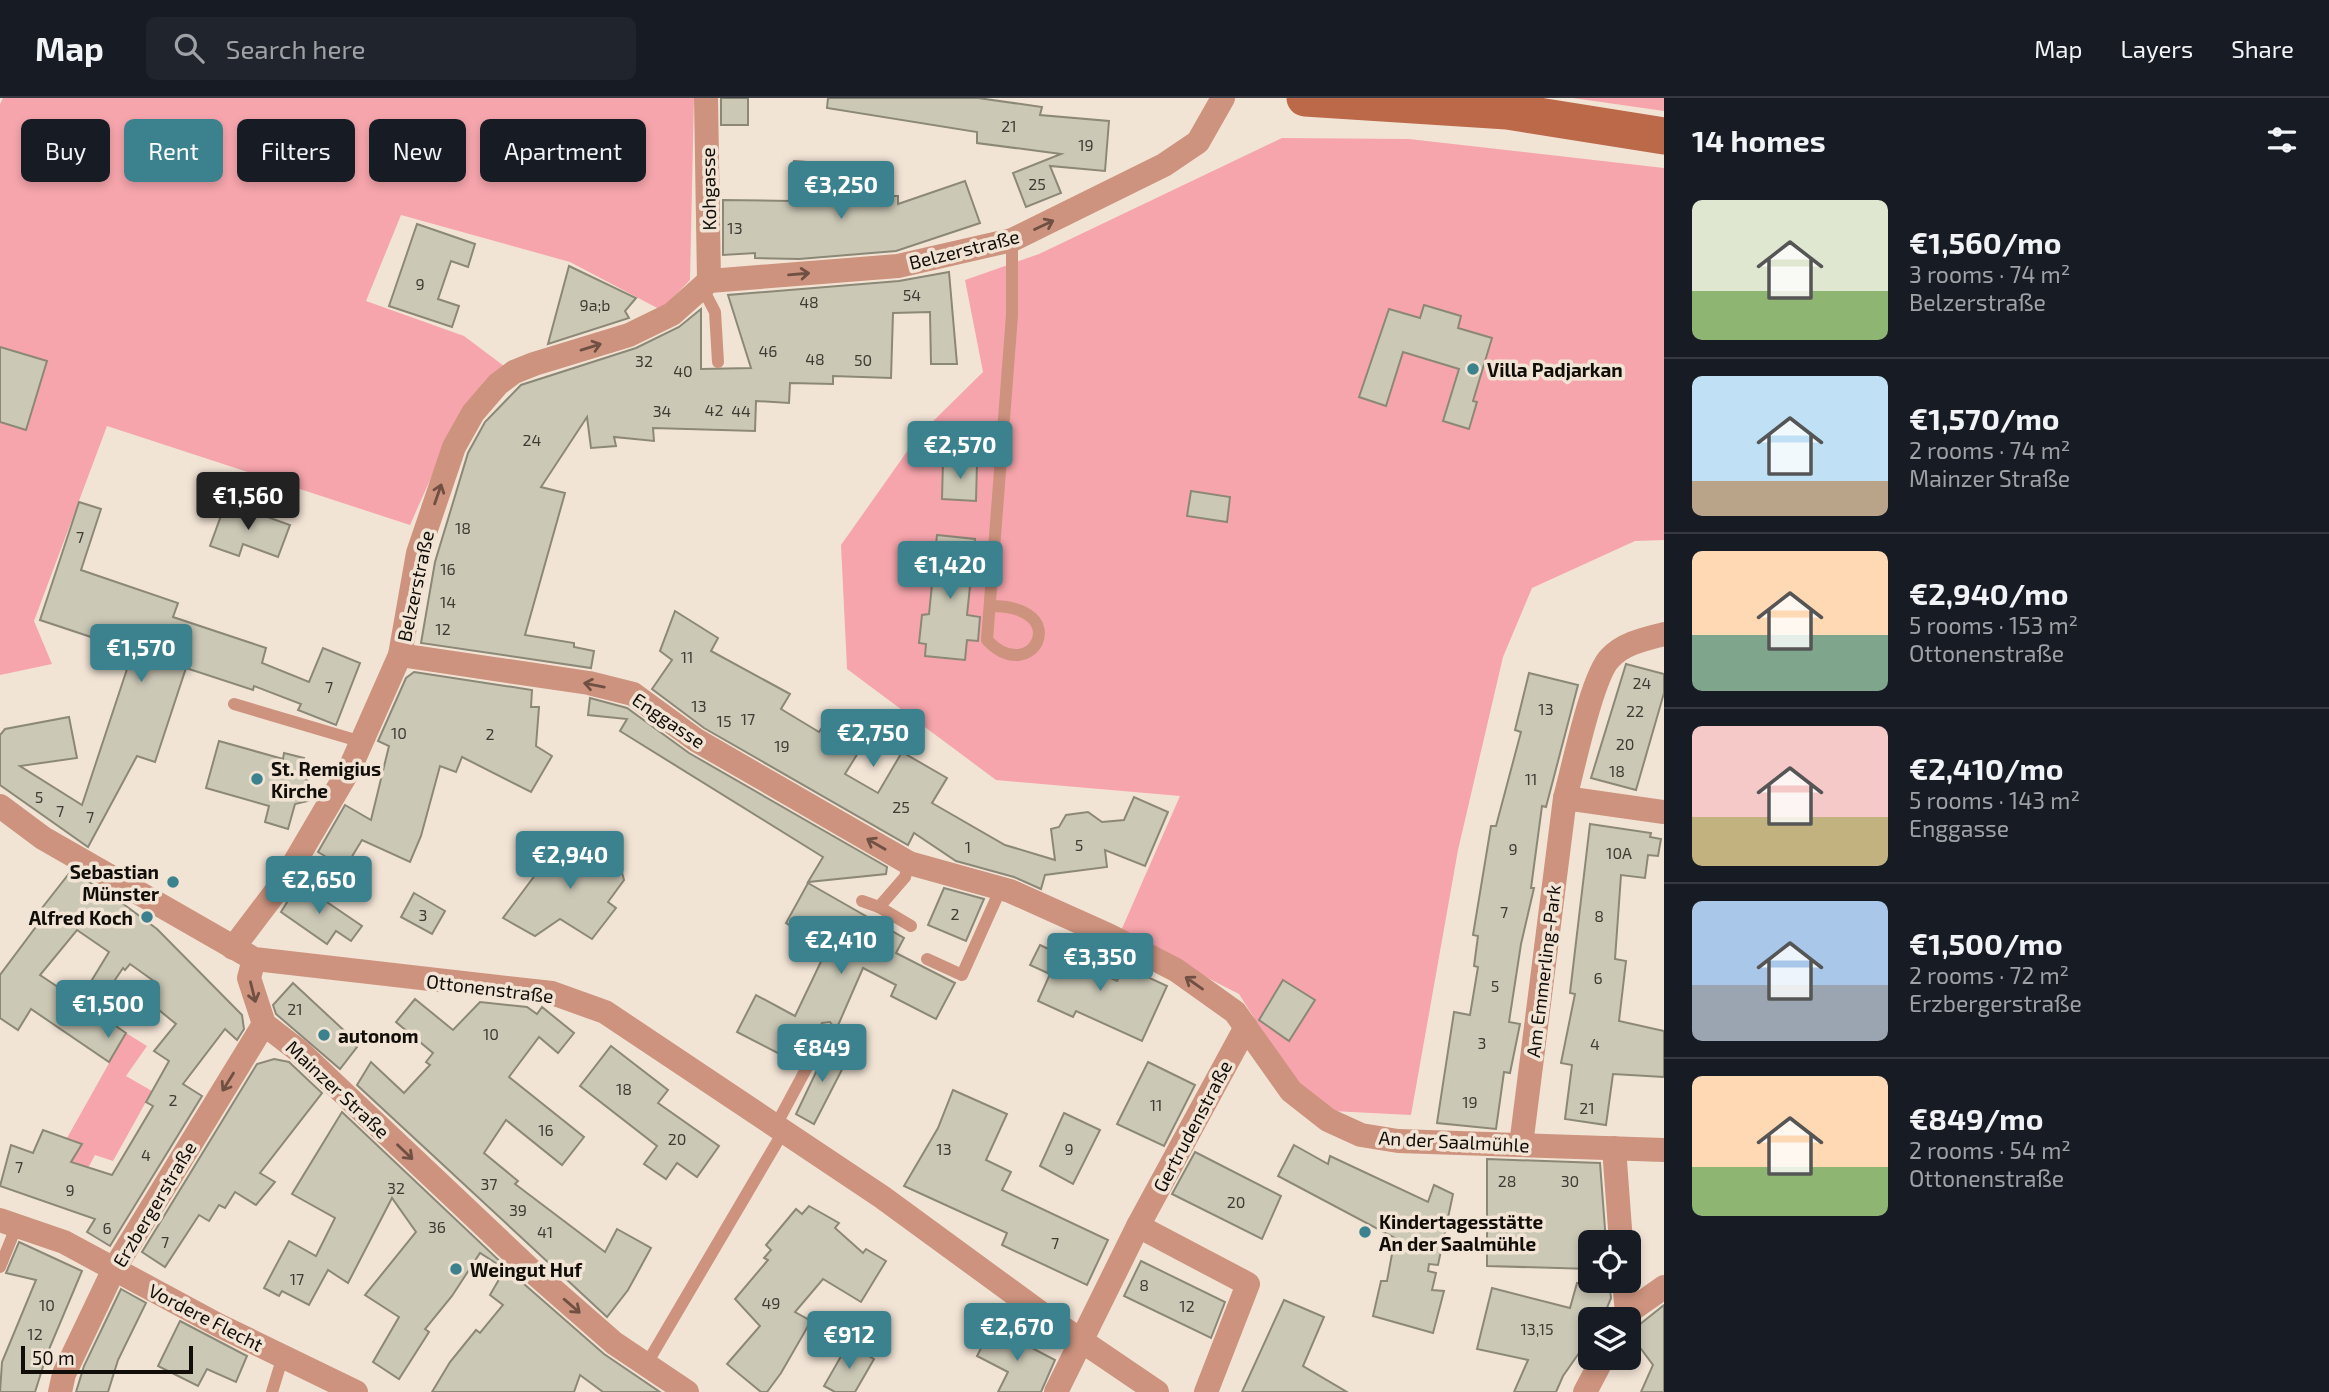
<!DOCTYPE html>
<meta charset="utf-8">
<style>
body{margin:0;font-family:"Exo 2",sans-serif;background:#20242c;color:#f1f3f6;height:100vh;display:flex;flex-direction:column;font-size:26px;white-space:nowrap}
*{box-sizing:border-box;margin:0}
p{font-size:23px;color:#9ea1a6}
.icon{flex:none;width:38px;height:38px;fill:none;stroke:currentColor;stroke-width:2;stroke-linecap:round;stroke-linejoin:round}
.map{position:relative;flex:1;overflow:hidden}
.sheet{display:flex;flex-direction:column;background:#171b24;width:665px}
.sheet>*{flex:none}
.top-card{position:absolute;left:21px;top:21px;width:665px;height:63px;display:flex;gap:14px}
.buttons{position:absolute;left:1578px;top:1132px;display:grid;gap:14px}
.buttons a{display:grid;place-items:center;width:63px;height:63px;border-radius:10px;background:#171b24;box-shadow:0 4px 10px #0003;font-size:35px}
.scale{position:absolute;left:21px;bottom:18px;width:172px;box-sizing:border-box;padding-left:7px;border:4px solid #110d08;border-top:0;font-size:19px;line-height:24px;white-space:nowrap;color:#110d08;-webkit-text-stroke:5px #f2e4d5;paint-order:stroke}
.price{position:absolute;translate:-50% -60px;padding:0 16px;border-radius:7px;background:#3c828e;color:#fff;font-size:23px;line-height:46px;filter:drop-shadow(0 2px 4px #0008)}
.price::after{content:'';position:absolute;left:50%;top:42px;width:21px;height:16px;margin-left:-10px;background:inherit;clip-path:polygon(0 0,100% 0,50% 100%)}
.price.current{background:#222;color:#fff}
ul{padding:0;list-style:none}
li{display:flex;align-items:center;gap:21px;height:175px;padding:0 28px}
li+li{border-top:2px solid #363941}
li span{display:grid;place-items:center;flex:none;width:196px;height:140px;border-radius:10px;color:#555}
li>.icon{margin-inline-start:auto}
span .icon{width:84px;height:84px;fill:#fffc;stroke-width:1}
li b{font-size:30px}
h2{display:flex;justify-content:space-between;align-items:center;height:84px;padding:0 28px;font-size:30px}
.tag{padding:0 24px;border-radius:10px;background:#171b24;box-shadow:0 4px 10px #0003;font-size:24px;line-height:63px}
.tag.current{background:#3c828e;color:#fff}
header{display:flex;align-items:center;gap:42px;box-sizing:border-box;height:98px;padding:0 35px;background:#171b24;border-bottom:2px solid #363941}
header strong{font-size:33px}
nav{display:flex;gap:38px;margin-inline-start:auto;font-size:24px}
.search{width:490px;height:63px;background:#20242c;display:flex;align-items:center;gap:18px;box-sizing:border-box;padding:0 24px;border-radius:10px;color:#9ea1a6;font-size:26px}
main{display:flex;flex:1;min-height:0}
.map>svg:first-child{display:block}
.green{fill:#f6a5ac}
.building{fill:#ccc8b6;stroke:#8c8877;stroke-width:2;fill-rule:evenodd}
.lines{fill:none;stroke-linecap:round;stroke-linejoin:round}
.service{stroke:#cd937e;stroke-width:12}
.minor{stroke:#cd937e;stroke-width:24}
.secondary{stroke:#bb6949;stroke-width:37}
.oneway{stroke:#6f5043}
.poi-dot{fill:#3c828e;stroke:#f2e4d5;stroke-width:2.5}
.labels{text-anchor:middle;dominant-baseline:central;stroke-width:7;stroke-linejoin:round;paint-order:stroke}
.number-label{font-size:16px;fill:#403c34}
.street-label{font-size:19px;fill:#110d08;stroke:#f2e4d5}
.poi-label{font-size:19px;font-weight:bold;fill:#110d08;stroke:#f2e4d5;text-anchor:start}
</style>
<header>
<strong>Map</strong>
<div class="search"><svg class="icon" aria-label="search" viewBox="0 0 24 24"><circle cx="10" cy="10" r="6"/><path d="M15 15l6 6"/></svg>Search here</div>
<nav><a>Map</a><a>Layers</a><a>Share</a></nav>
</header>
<main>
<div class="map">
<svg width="1664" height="1294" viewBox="0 0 1664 1294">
<rect width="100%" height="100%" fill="#f2e4d5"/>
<!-- green -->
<g class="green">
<polygon points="3,0 694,0 690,182 661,212 570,164 401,117 366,203 464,238 508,271 454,328 410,427 107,328 34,523 52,566 0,577 0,6"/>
<polygon points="1573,0 1664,0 1664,13"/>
<polygon points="1282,40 1409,41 1664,70 1664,442 1635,443 1532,490 1503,559 1458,752 1411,1017 1312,1012 1239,896 1120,835 1180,698 996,682 847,571 841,447 918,338 983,274 965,182 1039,156"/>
<polygon points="126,935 147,948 126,978 152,993 113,1063 95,1057 88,1070 71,1064 81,1046 67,1040"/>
</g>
<!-- building -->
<g class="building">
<rect x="721" y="0" width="27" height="27"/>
<polygon points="828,0 978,0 1042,9 1040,17 1109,23 1105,73 1050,68 1061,95 1026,109 1013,75 1061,56 977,45 977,34 827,10"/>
<polygon points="794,63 820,65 818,98 898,98 898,106 965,83 980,125 896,153 799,161 755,160 755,155 723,157 723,102 792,103"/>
<polygon points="417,126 475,146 468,169 451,163 438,201 459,208 452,229 389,208"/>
<polygon points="569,168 636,200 625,213 629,220 548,246"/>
<polygon points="949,174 957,266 931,266 930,214 893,215 891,280 833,278 833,286 790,285 789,305 756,303 755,333 653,330 654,343 614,339 616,348 591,350 587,319 541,389 565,395 525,537 574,545 574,549 594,553 591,570 421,545 435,464 468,355 485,324 521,287 636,250 679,229 701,211 701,271 751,270 728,197 899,183"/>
<polygon points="1424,207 1461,218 1458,230 1492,240 1473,303 1477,304 1469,331 1443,323 1459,271 1403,254 1386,308 1359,299 1389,211 1420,220"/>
<polygon points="0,249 47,263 26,332 0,324"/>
<polygon points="943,363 977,365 976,403 942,401"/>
<polygon points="1191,393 1230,399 1227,424 1187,418"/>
<polygon points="79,404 101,411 81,472 178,505 173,519 266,550 262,565 309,584 323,550 360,565 336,627 298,612 301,606 254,588 253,592 186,570 155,664 137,658 88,749 0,687 0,637 5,631 69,619 77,660 20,668 82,707 133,553 40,522"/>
<polygon points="226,404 290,427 278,459 243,446 239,458 210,448"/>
<polygon points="937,437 975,441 967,517 980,519 978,543 967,542 965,562 925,558 926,546 919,545 922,517 929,516"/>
<polygon points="675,513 718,540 711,553 790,596 781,611 819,634 832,614 869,637 845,676 878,695 902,654 947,680 932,705 1005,747 1055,762 1051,731 1059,729 1066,717 1088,714 1102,724 1124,722 1134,699 1168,714 1145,768 1105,752 1107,769 1045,777 1041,791 1014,779 956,763 914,735 908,747 704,630 652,591 672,562 660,553"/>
<polygon points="1626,566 1664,576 1664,595 1636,692 1591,680"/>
<polygon points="414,574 532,592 531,609 539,609 536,648 552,658 531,694 462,659 456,674 440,668 421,738 410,764 362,742 345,770 318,754 345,707 371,722 389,648 378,643 406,580"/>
<polygon points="1529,575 1578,587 1546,709 1542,708 1531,790 1534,790 1521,846 1509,924 1520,926 1510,975 1504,974 1496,1031 1437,1025 1454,914 1470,917 1478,869 1474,868 1478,838 1473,837 1491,728 1496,728 1521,634 1515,632"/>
<polygon points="590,600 627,610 689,655 887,769 886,776 808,784 823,759 620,633 627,621 588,617"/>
<polygon points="219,643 283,661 284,655 304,660 300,674 312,688 308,703 295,706 288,731 265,724 269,708 206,690"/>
<polygon points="1590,726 1651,735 1650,739 1661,741 1658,758 1648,757 1645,780 1621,777 1615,861 1626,863 1619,923 1664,933 1664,979 1613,976 1606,1027 1565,1021 1572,967 1561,965 1575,896 1570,895"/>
<polygon points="578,743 618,759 624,782 608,804 616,810 592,841 560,821 535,838 503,820 556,749"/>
<path d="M71,773L114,799L157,831L242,917L244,931L237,942L225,931L183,986L202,998L110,1148L87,1134L95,1121L0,1088L11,1047L33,1055L43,1032L82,1046L71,1064L112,1077L153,1008L146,1004L169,963L154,953L176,926L148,903L158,886L130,866L125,872L123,870L94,913L126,935L109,964L31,911L18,932L0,920V877L47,814L42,810ZM77,832L109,854L79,903L40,877Z"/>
<polygon points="299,785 362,828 351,843 336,833 327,846 281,814"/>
<polygon points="808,785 904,840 896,855 955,885 936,921 891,898 896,887 863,870 836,932 830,924 822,925 799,966 737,934 756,897 795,918 828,849 786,825"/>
<polygon points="944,790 984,801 966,843 928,827"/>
<polygon points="414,795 445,813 432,836 401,819"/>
<polygon points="1040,847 1117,883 1124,868 1167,888 1142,943 1076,913 1073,919 1038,903 1050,876 1030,867"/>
<polygon points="1283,882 1315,902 1289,943 1259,922"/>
<polygon points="293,885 350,938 348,940 357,949 340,971 276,916 273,907"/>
<polygon points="415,901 453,932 480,904 527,909 537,916 542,909 574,935 558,955 539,939 509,979 584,1039 562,1067 506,1022 484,1055 518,1083 515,1086 605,1154 617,1131 651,1150 628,1192 607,1219 357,987 371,964 404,995 430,967 426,964 433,955 396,924"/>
<polygon points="829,947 849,958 814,1026 796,1016"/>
<polygon points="611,948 668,992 658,1005 719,1048 697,1079 677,1065 666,1081 644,1066 657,1048 580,988"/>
<polygon points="274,961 289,964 322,995 260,1075 275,1084 256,1107 235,1094 225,1110 219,1107 209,1123 199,1117 165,1169 142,1154 257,966"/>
<polygon points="1148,964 1195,987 1164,1048 1117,1026"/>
<polygon points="953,992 1007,1016 986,1062 1011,1074 1002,1092 1108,1142 1087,1187 1002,1147 1007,1135 904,1088 938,1030"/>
<polygon points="342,1014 524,1186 604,1256 660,1294 603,1294 580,1277 574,1294 432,1294 450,1264 476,1232 480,1235 503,1207 490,1197 505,1171 480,1155 452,1198 425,1231 429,1234 399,1281 373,1264 399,1219 365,1197 416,1134 392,1100 348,1185 328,1172 309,1207 282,1193 279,1198 264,1190 289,1143 316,1158 335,1120 292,1096"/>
<polygon points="1064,1015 1100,1032 1073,1086 1040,1068"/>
<polygon points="1294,1047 1328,1066 1330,1058 1428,1104 1434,1087 1453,1096 1438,1167 1429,1166 1428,1173 1436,1175 1432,1192 1444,1193 1433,1235 1373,1218 1381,1183 1387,1183 1395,1140 1278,1078"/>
<polygon points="1195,1054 1281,1098 1262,1141 1172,1096"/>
<polygon points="1487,1061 1600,1065 1606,1144 1591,1144 1591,1171 1487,1168"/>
<polygon points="809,1108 839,1125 835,1130 863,1155 866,1151 886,1163 861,1204 823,1181 795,1214 811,1223 781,1275 767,1294 761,1294 727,1266 760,1228 735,1201 768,1162 764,1160 771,1152 766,1147 796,1111 802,1116"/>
<polygon points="19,1144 82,1173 47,1256 35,1294 0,1294 2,1264 36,1182 6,1175"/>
<polygon points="1141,1163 1225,1204 1211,1240 1124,1198"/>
<polygon points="1577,1185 1610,1192 1611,1200 1602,1222 1591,1222 1591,1238 1563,1278 1556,1294 1514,1294 1528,1262 1477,1251 1492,1190 1570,1210"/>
<polygon points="121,1191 146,1205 118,1262 108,1294 76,1294 84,1268"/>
<polygon points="1284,1202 1324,1219 1303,1268 1347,1294 1242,1294"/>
<polygon points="1664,1207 1664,1294 1641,1294 1653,1267 1629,1235"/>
<polygon points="180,1223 247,1258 236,1284 207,1271 198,1288 158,1268"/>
<polygon points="992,1229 1055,1262 1041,1294 998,1294 1008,1274 977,1258"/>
<polygon points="848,1246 874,1261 855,1294 835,1294 824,1288"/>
</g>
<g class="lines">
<!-- service -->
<g class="service">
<polyline points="702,189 715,214 718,264"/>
<path d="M991,508C1075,508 1032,590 987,542L1012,217V142"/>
<polyline points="234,606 362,644"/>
<polyline points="909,765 905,779 879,809 911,828"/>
<polyline points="862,803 879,809"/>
<polyline points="927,861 962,877 1001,790"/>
<polyline points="775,1029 827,932"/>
<polyline points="0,1169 17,1127"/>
<polyline points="646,1267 783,1034"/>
<polyline points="272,1294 283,1258"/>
</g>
<!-- minor -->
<g class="minor">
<polyline points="706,0 709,183"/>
<polyline points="400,557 589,585 633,596 696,642 909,765 1010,793 1108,837 1176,872 1235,914 1291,993 1328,1022 1361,1037 1398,1043 1664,1052"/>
<path d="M1565,700C1573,671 1592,578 1610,560C1624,545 1645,541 1664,536"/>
<polyline points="0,708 43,740 254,861 552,895 605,914 882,1099 1042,1216 1157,1294"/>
<polyline points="233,850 283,784 350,670 400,557 418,455 454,349 473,315 498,286 514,274 534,266 629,237 672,216 709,183 898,168 1012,142 1164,67 1198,44 1223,0"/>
<polyline points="254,861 249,880 264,926 299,953 534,1175 614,1245 687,1294"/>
<polyline points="1521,1047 1565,700 1664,714"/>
<polyline points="1614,1050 1621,1144"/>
<polyline points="0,1122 64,1144 218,1227 356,1294"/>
<polyline points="1138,1128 1248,1186 1206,1294"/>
<polyline points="1624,1183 1627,1215"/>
<polyline points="1624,1222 1627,1215 1664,1189"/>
<polyline points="60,1294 64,1276 114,1171 264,926"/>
<polyline points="1056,1294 1138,1128 1246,929"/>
<polyline points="1585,1294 1603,1260"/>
</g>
<!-- secondary -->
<polyline class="secondary" points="1305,0 1507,13 1664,38"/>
</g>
<!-- one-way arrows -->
<defs><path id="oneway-shaft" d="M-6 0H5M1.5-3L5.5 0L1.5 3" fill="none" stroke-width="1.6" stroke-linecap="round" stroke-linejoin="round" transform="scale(1.75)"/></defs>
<g class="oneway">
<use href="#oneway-shaft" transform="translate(1044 127) rotate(-25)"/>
<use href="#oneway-shaft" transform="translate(799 176) rotate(-5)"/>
<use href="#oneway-shaft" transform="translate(591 249) rotate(-17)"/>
<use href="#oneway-shaft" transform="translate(438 396) rotate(-71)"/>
<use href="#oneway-shaft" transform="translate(594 587) rotate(-169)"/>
<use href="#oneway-shaft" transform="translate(876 746) rotate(-150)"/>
<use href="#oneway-shaft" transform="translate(1194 885) rotate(-145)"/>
<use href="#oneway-shaft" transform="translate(253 894) rotate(76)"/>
<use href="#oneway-shaft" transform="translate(228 984) rotate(122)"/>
<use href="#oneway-shaft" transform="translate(405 1054) rotate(44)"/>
<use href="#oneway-shaft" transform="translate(572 1208) rotate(41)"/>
</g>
<!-- markers -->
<g class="poi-dot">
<circle cx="1473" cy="271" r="7"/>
<circle cx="257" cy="681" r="7"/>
<circle cx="173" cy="784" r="7"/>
<circle cx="147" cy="819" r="7"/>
<circle cx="324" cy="937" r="7"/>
<circle cx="1365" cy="1134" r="7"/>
<circle cx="456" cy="1171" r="7"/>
</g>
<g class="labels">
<!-- number labels -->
<g class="number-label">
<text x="1009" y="27">21</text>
<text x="1086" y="46">19</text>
<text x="1037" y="85">25</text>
<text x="735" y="129">13</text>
<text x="420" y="185">9</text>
<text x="912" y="196">54</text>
<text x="809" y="203">48</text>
<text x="595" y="206">9a;b</text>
<text x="768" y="252">46</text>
<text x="815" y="260">48</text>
<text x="863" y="261">50</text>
<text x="644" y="262">32</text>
<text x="683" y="272">40</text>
<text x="714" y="311">42</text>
<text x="662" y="312">34</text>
<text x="741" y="312">44</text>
<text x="532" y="341">24</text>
<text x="463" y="429">18</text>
<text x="80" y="438">7</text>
<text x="448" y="470">16</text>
<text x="448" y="503">14</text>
<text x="443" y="530">12</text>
<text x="687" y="558">11</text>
<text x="1642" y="584">24</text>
<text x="329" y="588">7</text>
<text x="699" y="607">13</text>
<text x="1546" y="610">13</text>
<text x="1635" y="612">22</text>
<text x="748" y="620">17</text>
<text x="724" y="622">15</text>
<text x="399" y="634">10</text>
<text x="490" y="635">2</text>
<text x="1625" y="645">20</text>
<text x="782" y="647">19</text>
<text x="1617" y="672">18</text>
<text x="1531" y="680">11</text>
<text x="39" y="698">5</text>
<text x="901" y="708">25</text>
<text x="60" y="712">7</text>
<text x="90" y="718">7</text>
<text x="1079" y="746">5</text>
<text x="968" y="748">1</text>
<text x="1513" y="750">9</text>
<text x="1619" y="754">10A</text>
<text x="1504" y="813">7</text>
<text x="955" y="815">2</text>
<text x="423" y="816">3</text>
<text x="1599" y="817">8</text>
<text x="1598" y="879">6</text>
<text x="1495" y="887">5</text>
<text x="295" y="910">21</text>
<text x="491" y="935">10</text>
<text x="1482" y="944">3</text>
<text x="1595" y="945">4</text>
<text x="624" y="990">18</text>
<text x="173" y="1001">2</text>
<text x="1470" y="1003">19</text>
<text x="1156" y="1006">11</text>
<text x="1587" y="1009">21</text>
<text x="546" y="1031">16</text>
<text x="677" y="1040">20</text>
<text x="944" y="1050">13</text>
<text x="1069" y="1050">9</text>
<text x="146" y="1056">4</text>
<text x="19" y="1068">7</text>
<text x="1507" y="1082">28</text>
<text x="1570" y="1082">30</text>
<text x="489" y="1085">37</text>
<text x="396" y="1089">32</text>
<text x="70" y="1091">9</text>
<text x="1236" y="1103">20</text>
<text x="518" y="1111">39</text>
<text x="437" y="1128">36</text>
<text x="107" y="1129">6</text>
<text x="545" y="1133">41</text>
<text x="165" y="1143">7</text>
<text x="1055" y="1144">7</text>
<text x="297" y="1180">17</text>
<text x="1144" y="1186">8</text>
<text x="771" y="1204">49</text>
<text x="47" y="1206">10</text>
<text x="1187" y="1207">12</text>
<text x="1537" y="1230">13,15</text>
<text x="35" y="1235">12</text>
</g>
<!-- street labels -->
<g class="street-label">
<text transform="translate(708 91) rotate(-91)">Kohgasse</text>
<text transform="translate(964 151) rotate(-14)">Belzerstraße</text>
<text transform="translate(415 488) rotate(-78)">Belzerstraße</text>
<text transform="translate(669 622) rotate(34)">Enggasse</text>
<text transform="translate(1543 873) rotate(-83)">Am Emmerling-Park</text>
<text transform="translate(490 890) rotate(7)">Ottonenstraße</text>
<text transform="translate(338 991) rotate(43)">Mainzer Straße</text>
<text transform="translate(1192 1028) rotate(-62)">Gertrudenstraße</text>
<text transform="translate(1454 1043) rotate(3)">An der Saalmühle</text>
<text transform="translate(154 1106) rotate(-59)">Erzbergerstraße</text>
<text transform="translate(206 1219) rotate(27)">Vordere Flecht</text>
</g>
<!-- poi labels -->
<g class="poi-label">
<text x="1487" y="271">Villa Padjarkan</text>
<text x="271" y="670">St. Remigius<tspan x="271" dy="22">Kirche</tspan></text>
<text x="159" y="773" text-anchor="end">Sebastian<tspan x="159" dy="22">Münster</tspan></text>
<text x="133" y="819" text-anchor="end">Alfred Koch</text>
<text x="338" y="937">autonom</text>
<text x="1379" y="1123">Kindertagesstätte<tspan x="1379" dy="22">An der Saalmühle</tspan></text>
<text x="470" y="1171">Weingut Huf</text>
</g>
</g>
</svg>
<div class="buttons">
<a><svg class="icon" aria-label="locate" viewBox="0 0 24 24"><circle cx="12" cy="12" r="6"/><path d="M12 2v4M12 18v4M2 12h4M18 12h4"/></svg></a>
<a><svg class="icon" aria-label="layers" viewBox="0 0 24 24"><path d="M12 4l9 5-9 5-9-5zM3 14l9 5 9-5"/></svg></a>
</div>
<div class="scale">50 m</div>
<b class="price" style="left:841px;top:123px">€3,250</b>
<b class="price" style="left:960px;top:383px">€2,570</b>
<b class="price current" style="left:248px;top:434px">€1,560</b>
<b class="price" style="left:950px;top:503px">€1,420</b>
<b class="price" style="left:141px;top:586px">€1,570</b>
<b class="price" style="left:873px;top:671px">€2,750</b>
<b class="price" style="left:570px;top:793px">€2,940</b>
<b class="price" style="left:319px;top:818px">€2,650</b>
<b class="price" style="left:841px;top:878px">€2,410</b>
<b class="price" style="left:1100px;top:895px">€3,350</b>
<b class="price" style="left:108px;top:942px">€1,500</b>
<b class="price" style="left:822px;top:986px">€849</b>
<b class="price" style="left:1017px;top:1265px">€2,670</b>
<b class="price" style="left:849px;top:1273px">€912</b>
<div class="top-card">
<a class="tag">Buy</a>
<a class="tag current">Rent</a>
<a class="tag">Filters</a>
<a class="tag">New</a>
<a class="tag">Apartment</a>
</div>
</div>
<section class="sheet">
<h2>14 homes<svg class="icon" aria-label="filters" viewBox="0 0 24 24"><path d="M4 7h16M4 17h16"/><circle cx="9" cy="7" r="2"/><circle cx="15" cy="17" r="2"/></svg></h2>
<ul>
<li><span style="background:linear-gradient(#dfe7d0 65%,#8fb573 0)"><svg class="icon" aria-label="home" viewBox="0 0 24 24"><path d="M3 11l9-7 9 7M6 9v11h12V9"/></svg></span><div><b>€1,560/mo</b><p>3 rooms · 74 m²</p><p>Belzerstraße</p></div></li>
<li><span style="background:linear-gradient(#bfe0f5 75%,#b9a48a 0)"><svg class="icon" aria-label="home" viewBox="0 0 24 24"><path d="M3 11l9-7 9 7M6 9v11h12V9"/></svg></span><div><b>€1,570/mo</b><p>2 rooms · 74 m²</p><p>Mainzer Straße</p></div></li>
<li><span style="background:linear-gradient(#ffd9b3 60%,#7fa58c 0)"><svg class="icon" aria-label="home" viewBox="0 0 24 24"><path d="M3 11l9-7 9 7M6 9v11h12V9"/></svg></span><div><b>€2,940/mo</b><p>5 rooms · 153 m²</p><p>Ottonenstraße</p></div></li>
<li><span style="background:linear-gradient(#f6c9c9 65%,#c2b280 0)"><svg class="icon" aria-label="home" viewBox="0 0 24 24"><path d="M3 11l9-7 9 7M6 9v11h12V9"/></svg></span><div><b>€2,410/mo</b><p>5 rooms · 143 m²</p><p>Enggasse</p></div></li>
<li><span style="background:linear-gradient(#a9c7e8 60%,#9aa5b1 0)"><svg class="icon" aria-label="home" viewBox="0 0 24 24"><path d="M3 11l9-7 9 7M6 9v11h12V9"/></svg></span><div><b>€1,500/mo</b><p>2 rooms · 72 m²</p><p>Erzbergerstraße</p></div></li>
<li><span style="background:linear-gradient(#ffd9b3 65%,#8fb573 0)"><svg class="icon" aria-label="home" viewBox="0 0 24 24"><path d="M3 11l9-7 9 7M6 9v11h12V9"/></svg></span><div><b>€849/mo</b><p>2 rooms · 54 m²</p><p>Ottonenstraße</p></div></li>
</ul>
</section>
</main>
